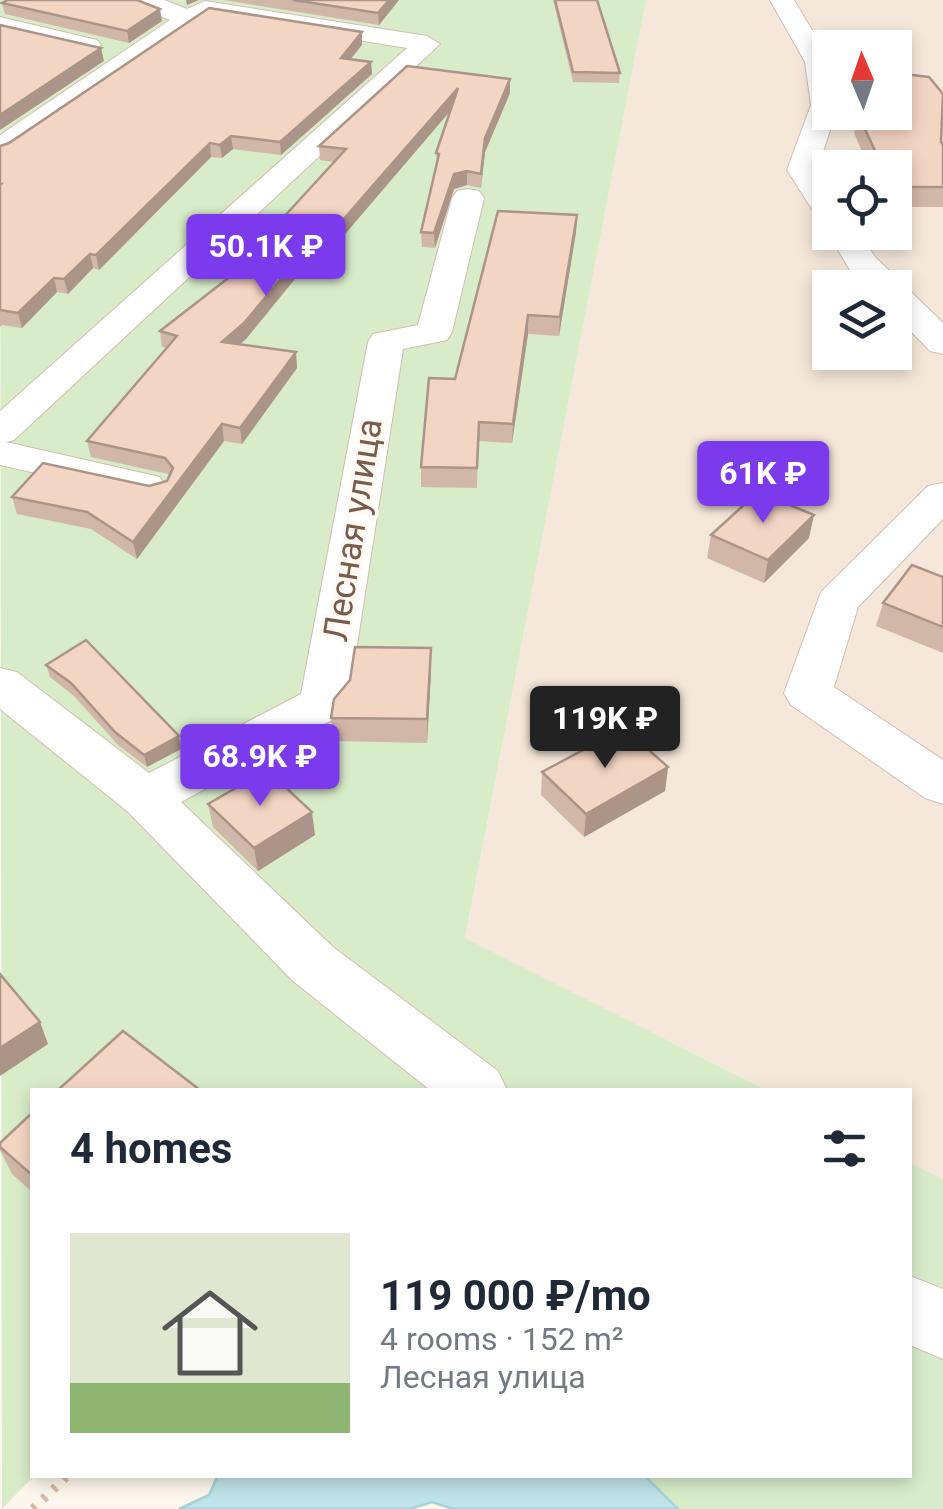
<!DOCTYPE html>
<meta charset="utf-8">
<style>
body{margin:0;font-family:Roboto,sans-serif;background:#f2f2f3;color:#1f2937;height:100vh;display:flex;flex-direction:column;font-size:38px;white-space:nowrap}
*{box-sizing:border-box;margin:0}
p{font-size:32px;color:#747a83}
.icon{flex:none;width:55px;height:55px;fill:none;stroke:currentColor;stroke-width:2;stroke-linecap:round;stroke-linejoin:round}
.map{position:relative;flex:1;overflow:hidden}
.details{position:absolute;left:30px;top:1088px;width:882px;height:390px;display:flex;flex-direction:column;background:#fff;border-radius:0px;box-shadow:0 5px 15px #0003}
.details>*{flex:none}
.needle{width:65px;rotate:358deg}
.buttons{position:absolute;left:812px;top:30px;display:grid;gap:20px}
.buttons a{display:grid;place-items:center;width:100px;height:100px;border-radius:0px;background:#fff;box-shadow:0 5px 15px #0003;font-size:50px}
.price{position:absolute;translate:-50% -85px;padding:0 22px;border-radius:10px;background:#7c3aed;color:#fff;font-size:32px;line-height:65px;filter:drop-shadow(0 2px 5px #0008)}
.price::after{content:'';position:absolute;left:50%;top:60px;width:30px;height:22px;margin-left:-15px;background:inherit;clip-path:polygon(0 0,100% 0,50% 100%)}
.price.current{background:#222;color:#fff}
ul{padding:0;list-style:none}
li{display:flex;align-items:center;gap:30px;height:250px;padding:0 40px}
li+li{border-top:2px solid #e0e1e3}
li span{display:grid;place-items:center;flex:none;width:280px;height:200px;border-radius:0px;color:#555}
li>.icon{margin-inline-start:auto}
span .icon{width:120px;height:120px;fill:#fffc;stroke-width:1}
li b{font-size:42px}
h2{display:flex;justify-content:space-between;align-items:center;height:120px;padding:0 40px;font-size:42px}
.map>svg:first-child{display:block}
.residential{fill:#f5e8da;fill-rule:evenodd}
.green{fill:#d8ecc9}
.water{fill:#bfe3e8;stroke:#a5d3da;stroke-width:2.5}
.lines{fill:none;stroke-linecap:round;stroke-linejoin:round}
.minor-casing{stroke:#d1beb0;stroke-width:2}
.path{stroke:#d9b8a5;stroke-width:9;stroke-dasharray:4 10;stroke-linecap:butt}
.minor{fill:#fff;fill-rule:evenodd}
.wall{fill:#d1b7a8}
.shaded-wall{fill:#aa9588}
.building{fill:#f3d5c3;stroke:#aa9588;stroke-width:2.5}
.labels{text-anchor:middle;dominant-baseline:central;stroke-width:8;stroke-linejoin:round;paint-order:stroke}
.street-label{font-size:35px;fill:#7a5c4d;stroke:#fffaf3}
</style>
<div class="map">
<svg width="943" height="1509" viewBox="0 0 943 1509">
<rect width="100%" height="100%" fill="#fdf6ec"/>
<!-- residential -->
<path class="residential" d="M646,0H943V1179L910,1163V1090H766L465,939ZM830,48H895V112H830ZM830,168H895V232H830ZM830,288H895V352H830Z"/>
<!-- green -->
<g class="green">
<polygon points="0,0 646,0 465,938 766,1090 32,1090 35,1475 2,1509"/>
<polygon points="910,1163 943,1179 943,1509 678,1509 644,1475 910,1475"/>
</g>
<!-- water -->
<polygon class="water" points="218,1475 644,1475 678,1509 453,1509 432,1502 410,1509 179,1509 209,1495"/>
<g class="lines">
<!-- minor casing -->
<g class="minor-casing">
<g id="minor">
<polygon points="130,0 164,0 187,9 205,1 427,36 440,44 14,440 6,442 160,477 166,486 160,495 146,498 0,465 0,411 407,48 210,16 10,154 0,157 0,135 170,20 133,5"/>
<polygon points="770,0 794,0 830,60 830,112 836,112 817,170 830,189 830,222 819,220 787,170 811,105 805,62"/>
<polygon points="0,17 97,40 101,45 88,53 0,33"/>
<polygon points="468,189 479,191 484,198 452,332 447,340 403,349 348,703 341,715 181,802 333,947 498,1071 507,1090 430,1090 293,981 127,811 0,709 0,668 17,672 149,773 301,694 368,342 373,334 418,325 452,198 457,191"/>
<polygon points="830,227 830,232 859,232 875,257 943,323 943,354 930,351 895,315 895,288 867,288 850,270 827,232"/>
<polygon points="943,483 943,519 858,607 834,687 943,760 943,804 925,798 791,705 784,693 821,592 928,486"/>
<polygon points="910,1276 943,1289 943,1359 910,1345"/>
</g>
</g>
<!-- path -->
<polyline class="path" points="33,1509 68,1475"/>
<!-- minor -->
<use href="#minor" class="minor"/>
</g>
<!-- wall -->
<g class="wall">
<polygon points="223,0 399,0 379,25"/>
<polygon points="553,0 597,0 620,73 619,83 573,82"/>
<polygon points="2,3 162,21 129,43 5,14"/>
<polygon points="362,45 351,59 371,62 372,74 281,155 233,149 222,158 211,157 99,270 93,268 68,294 57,292 22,328 2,325 0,327 0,146"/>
<polygon points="510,79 510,93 485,152 481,188 467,185 454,189 435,248 422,247 421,232 437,166 436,153 450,110 322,261 311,259 246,339 240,344 296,352 297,368 242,444 224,441 137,559 91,529 17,514 12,497 149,486 167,481 169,476 168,474 91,457 87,441 167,348 162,347 160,331 227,279 334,162 320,160 319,146"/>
<polygon points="858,112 941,142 943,145 943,207 895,207 895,168 869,168 854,133"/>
<polygon points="577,215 576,232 559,336 528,334 512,443 478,441 477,488 421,487 421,467 455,379"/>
<polygon points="711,535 809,538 764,583 707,558"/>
<polygon points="943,577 943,653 876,626 883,603"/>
<polygon points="431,648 431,671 427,743 334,741 331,718"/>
<polygon points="46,665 181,749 147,767 118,745 74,696 50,677"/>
<polygon points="668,767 665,791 584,837 541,795 542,772"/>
<polygon points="208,804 315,835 258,871 213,827"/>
<polygon points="32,1113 32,1192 12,1174 0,1150 0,1143"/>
</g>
<!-- shaded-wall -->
<g class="shaded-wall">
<polygon points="186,0 199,0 187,5"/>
<polygon points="389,0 399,0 379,25 378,13"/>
<polygon points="160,9 162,21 129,43 127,31"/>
<polygon points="362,32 362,45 341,70 341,58"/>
<polygon points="101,48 104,61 0,130 0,115"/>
<polygon points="371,62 372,74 281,155 280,142"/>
<polygon points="510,79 510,93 485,152 481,188 485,138"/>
<polygon points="458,88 458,102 322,261 321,245"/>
<polygon points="231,136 233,149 222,158 220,145"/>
<polygon points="210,143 211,157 99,270 96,255"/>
<polygon points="467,171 467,185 454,189 435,248 434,233 454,174"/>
<polygon points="577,215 576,232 559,336 560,317"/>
<polygon points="310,244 311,259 246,339 225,358 222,342"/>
<polygon points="90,254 93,268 68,294 64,279"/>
<polygon points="54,278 57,292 22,328 18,313"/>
<polygon points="528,315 528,334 512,443 513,424"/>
<polygon points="296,352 297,368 242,444 240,428"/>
<polygon points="222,424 224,441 137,559 133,542"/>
<polygon points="814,515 809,538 764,583 768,560"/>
<polygon points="431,648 431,671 427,743 427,719"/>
<polygon points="179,736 181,749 147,767 144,755"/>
<polygon points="668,767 665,791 584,837 586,814"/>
<polygon points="312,812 315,835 258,871 254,848"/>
<polygon points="40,1022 48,1044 0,1076 0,1048"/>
</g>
<!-- building -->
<g class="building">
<polygon points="8,0 137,0 160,9 127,31 2,3"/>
<polygon points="293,0 389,0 378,13"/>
<polygon points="555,0 597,0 620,73 573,72"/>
<polygon points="209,8 362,32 341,58 371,62 280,142 231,136 220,145 210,143 96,255 90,254 64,279 54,278 18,313 0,310 0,185 1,184 0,184 0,146 9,143"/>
<polygon points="0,25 101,48 0,115"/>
<polygon points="407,66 510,79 485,138 481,174 467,171 454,174 434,233 421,232 439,154 436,153 458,88 321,245 310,244 244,323 222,342 296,352 240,428 222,424 133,542 87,512 12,497 43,463 149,486 167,481 173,468 165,458 87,441 177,336 160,331 227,279 346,149 319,146"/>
<polygon points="895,73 929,77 943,94 941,142 943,145 943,187 895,187 895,168 883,168 858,114 858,112 895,112"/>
<polygon points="498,211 577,215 560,317 528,315 513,424 479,422 477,468 421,467 429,378 455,379"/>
<polygon points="758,492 814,515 768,560 711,535"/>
<polygon points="912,565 943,577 943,627 883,603"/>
<polygon points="86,640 179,736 144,755 115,732 71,683 46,665"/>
<polygon points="355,647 431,648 427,719 331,718 334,699 350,680"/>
<polygon points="624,728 668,767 586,814 542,772"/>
<polygon points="267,770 312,812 254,848 208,804"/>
<polygon points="0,974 40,1022 0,1048"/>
<polygon points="123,1031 200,1090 58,1090"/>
<polygon points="32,1113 32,1175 0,1147 0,1143"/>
</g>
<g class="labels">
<!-- street labels -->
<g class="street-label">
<text transform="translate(353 530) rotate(-81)">Лесная улица</text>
</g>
</g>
</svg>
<div class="buttons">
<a><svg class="needle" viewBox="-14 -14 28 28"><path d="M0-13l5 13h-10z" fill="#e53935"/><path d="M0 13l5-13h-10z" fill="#747a83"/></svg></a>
<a><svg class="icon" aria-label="locate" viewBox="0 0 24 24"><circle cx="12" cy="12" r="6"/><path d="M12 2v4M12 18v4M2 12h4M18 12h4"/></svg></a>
<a><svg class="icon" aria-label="layers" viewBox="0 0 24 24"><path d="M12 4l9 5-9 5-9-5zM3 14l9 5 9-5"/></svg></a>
</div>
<b class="price" style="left:266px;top:299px">50.1K ₽</b>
<b class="price" style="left:763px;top:526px">61K ₽</b>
<b class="price current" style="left:605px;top:771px">119K ₽</b>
<b class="price" style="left:260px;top:809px">68.9K ₽</b>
<section class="details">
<h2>4 homes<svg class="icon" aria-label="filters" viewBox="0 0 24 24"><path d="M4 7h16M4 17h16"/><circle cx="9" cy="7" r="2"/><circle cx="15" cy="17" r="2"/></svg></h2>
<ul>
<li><span style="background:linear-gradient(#dfe7d0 75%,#8fb573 0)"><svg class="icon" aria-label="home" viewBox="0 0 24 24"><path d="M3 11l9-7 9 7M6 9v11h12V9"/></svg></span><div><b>119 000 ₽/mo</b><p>4 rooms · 152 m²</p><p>Лесная улица</p></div></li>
</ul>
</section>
</div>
